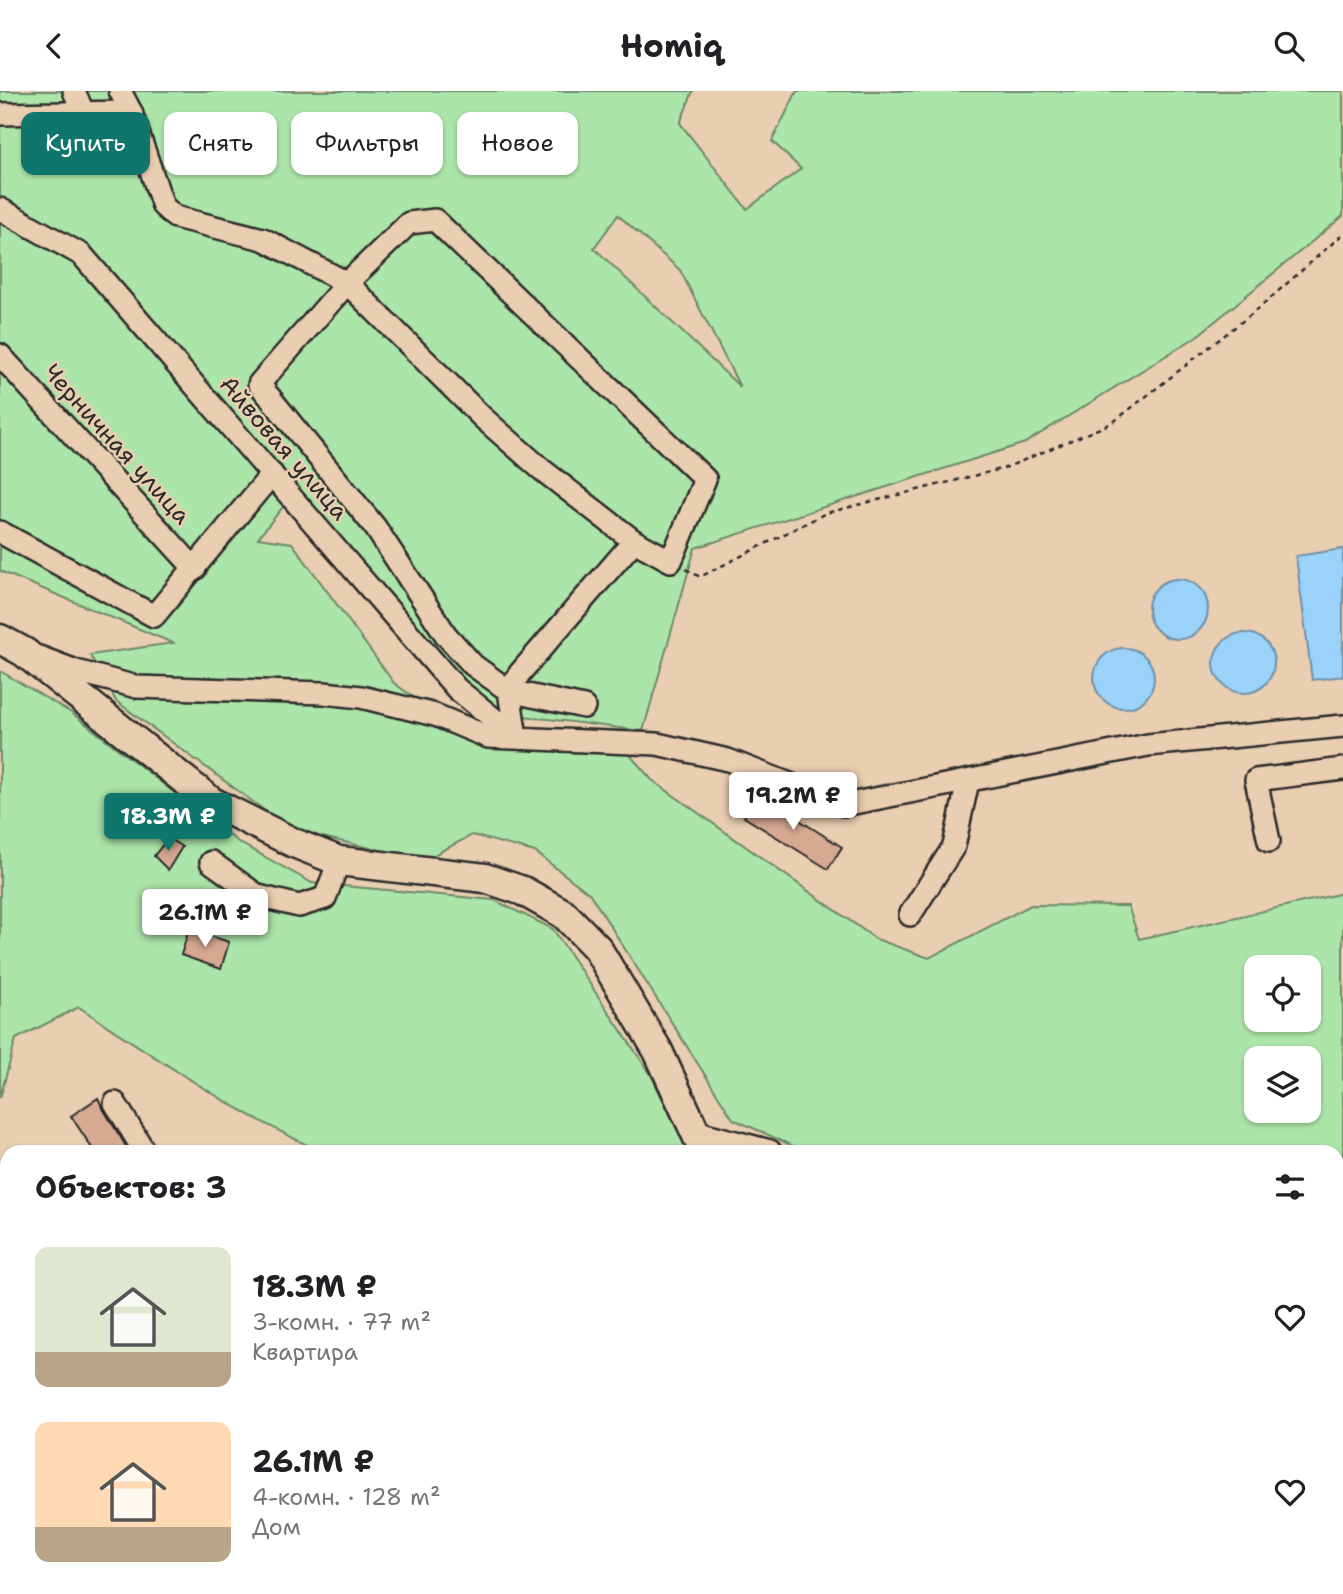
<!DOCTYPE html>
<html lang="ru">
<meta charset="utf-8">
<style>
body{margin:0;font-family:"Shantell Sans",sans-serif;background:#f6f6f6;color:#202124;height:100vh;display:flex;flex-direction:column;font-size:26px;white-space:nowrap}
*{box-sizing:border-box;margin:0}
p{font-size:23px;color:#757577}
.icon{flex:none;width:38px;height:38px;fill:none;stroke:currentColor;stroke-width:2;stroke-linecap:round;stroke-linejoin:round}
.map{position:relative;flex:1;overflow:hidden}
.side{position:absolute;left:0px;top:1054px;width:1344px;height:450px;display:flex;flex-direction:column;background:#fff;border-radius:21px 21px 0 0;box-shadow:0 2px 5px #0004}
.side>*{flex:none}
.top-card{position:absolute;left:21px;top:21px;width:700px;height:63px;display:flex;gap:14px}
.fabs{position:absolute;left:1244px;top:864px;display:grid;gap:14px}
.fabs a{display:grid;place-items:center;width:77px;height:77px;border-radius:14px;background:#fff;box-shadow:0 2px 5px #0004;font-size:35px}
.price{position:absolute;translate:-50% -60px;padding:0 16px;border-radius:7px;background:#fff;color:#222;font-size:23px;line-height:46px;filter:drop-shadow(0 2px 4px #0008)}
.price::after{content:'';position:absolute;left:50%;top:42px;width:21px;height:16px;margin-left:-10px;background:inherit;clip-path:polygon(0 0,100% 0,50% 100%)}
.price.active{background:#0f766e;color:#fff}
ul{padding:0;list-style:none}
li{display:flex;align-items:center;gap:21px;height:175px;padding:0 35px}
li span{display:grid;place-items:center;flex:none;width:196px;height:140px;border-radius:14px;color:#555}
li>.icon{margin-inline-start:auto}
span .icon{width:84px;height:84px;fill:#fffc;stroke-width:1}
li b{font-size:30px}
h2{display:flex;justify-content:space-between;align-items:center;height:84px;padding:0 35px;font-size:30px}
.tag{padding:0 24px;border-radius:14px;background:#fff;box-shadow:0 2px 5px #0004;font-size:24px;line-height:63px}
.tag.active{background:#0f766e;color:#fff}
header{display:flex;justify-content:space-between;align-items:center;height:91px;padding:0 35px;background:#fff;font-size:32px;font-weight:700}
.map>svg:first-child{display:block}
.green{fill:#ace5a9;stroke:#6c886a;stroke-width:2;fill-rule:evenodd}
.water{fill:#9bd2fa;stroke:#6e8fa7;stroke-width:2}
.building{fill:#d7a992;stroke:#2b2b2b;stroke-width:2}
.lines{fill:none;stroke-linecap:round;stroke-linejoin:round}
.minor-casing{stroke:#2b2b2b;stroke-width:26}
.major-casing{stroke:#2b2b2b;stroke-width:33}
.path{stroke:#2b2b2b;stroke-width:2.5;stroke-dasharray:5 5;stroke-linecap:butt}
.minor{stroke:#eaceb1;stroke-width:21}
.major{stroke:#eaceb1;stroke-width:28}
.labels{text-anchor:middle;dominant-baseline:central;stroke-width:5;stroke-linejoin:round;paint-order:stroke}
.street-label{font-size:24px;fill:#2b2b2b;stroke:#eaceb1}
</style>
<header><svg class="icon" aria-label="back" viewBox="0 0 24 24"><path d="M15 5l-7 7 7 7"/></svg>Homiq<svg class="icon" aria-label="search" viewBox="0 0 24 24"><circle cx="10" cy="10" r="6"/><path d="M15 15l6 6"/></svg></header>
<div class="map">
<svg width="1343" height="1503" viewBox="0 0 1343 1503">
<rect width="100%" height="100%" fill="#eaceb1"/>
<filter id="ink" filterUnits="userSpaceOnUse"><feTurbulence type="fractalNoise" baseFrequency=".0143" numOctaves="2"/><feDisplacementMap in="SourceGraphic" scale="14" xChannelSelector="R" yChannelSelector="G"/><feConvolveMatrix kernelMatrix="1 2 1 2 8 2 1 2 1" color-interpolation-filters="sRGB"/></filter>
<g filter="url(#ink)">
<!-- green -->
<g class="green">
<path d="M0,0H693L680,32L747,118L801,78L772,50L797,0H1343V125L1196,246L1025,352L695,457L643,640L485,620L295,401L258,447L292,452L394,592L479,654L629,663L652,689L876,848L929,867L1031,814L1128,815L1139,848L1343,802V1277L1337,1286V1060H804L733,1028L590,803L535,761L472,744L432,765H406L291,739L116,610L90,564L173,552L0,480ZM618,124L680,179L740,296L594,157ZM1256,877H1309V929H1256ZM1256,968H1309V1020H1256Z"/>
<path d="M0,580L73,623L238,751L312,792L494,809L553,838L651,984L688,1060H320C235,1021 157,968 79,916L16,948L0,1007Z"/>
<polygon points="7,1176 7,1374 0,1374 0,1179"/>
<polygon points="1337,1313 1343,1318 1343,1503 919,1503 916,1496 1337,1496"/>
<polygon points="766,1496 864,1496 866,1503 759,1503"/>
</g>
<!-- water -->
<g class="water">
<polygon points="1343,458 1343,585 1312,589 1296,465"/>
<circle cx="1178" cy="518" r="30"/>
<circle cx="1244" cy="572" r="30"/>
<circle cx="1124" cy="587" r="30"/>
</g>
<!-- building -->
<g class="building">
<polygon points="758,703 842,756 828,778 744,726"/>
<polygon points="168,747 182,756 168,779 154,765"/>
<polygon points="189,838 229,851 221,878 181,864"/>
<polygon points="98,1007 104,1019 129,1060 94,1060 71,1025"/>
</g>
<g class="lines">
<!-- minor casing -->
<g class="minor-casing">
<g id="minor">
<polyline points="74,0 83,21"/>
<polyline points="120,0 131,21"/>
<polyline points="0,23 131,21 163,115 175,126 263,148 347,192 482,326 541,378 634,450 671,470 705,388 435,129 409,132 347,192 259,293 375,436 446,544 473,574 509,600 516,646"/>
<polyline points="0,118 82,164 457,598 516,646"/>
<polyline points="0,264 195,478"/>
<polyline points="0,441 154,525 272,383"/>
<polyline points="39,566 76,580 137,596 324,602 361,606 435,624 488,646 657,653 728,669 844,714 1148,654 1343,635"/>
<polyline points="584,616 509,600 519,583 634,450"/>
<polyline points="1269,750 1256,689 1343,678"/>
<polyline points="211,771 258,805 299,815 325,807 339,770"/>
<polyline points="910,824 954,755 968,690"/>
<polyline points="115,1012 144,1060"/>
<polyline points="694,1040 770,1060"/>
<polyline points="0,1103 7,1114"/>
</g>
</g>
<!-- major casing -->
<g class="major-casing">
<g id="major">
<polyline points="0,548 24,561 212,711 294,752 339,770 485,787 523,800 564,823 597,857 658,960 704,1060"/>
<polyline points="893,1496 896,1503"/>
</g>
</g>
<!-- path -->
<g class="path">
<polyline points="686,478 700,486 826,422 1005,377 1112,332 1258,218 1343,143"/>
<polyline points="0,1368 7,1368"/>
<polyline points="452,1496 455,1503"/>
<polyline points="574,1496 581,1503"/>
<polyline points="190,1503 196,1496"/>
<polyline points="660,1503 679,1496"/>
</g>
<!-- minor -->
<use href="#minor" class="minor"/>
<!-- major -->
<use href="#major" class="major"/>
</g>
</g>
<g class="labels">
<!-- street labels -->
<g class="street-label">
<text transform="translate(117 353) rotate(48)">Черничная улица</text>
<text transform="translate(284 357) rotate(49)">Айвовая улица</text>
</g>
</g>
</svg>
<div class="fabs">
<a><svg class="icon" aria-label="locate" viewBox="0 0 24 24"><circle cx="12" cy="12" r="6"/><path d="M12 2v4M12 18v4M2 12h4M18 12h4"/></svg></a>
<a><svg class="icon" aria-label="layers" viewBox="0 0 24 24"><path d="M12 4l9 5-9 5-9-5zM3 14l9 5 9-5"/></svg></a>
</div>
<b class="price" style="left:793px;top:741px">19.2M ₽</b>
<b class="price active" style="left:168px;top:762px">18.3M ₽</b>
<b class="price" style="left:205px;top:858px">26.1M ₽</b>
<div class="top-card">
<a class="tag active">Купить</a>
<a class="tag">Снять</a>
<a class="tag">Фильтры</a>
<a class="tag">Новое</a>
</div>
<section class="side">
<h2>Объектов: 3<svg class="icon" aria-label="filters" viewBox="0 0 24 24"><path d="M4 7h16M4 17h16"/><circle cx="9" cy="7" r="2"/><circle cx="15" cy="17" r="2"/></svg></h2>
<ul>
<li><span style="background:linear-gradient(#dfe7d0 75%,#b9a48a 0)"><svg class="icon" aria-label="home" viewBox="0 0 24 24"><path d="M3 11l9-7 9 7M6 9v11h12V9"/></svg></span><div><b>18.3M ₽</b><p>3-комн. · 77 m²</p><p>Квартира</p></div><svg class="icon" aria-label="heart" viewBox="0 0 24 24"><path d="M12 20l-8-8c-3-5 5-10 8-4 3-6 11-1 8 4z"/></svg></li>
<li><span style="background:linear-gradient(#ffd9b3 75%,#b9a48a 0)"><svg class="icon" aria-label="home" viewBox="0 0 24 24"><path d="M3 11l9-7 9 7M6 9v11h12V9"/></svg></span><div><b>26.1M ₽</b><p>4-комн. · 128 m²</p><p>Дом</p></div><svg class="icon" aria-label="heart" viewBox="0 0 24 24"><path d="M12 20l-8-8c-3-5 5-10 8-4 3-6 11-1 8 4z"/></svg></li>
</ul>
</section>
</div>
